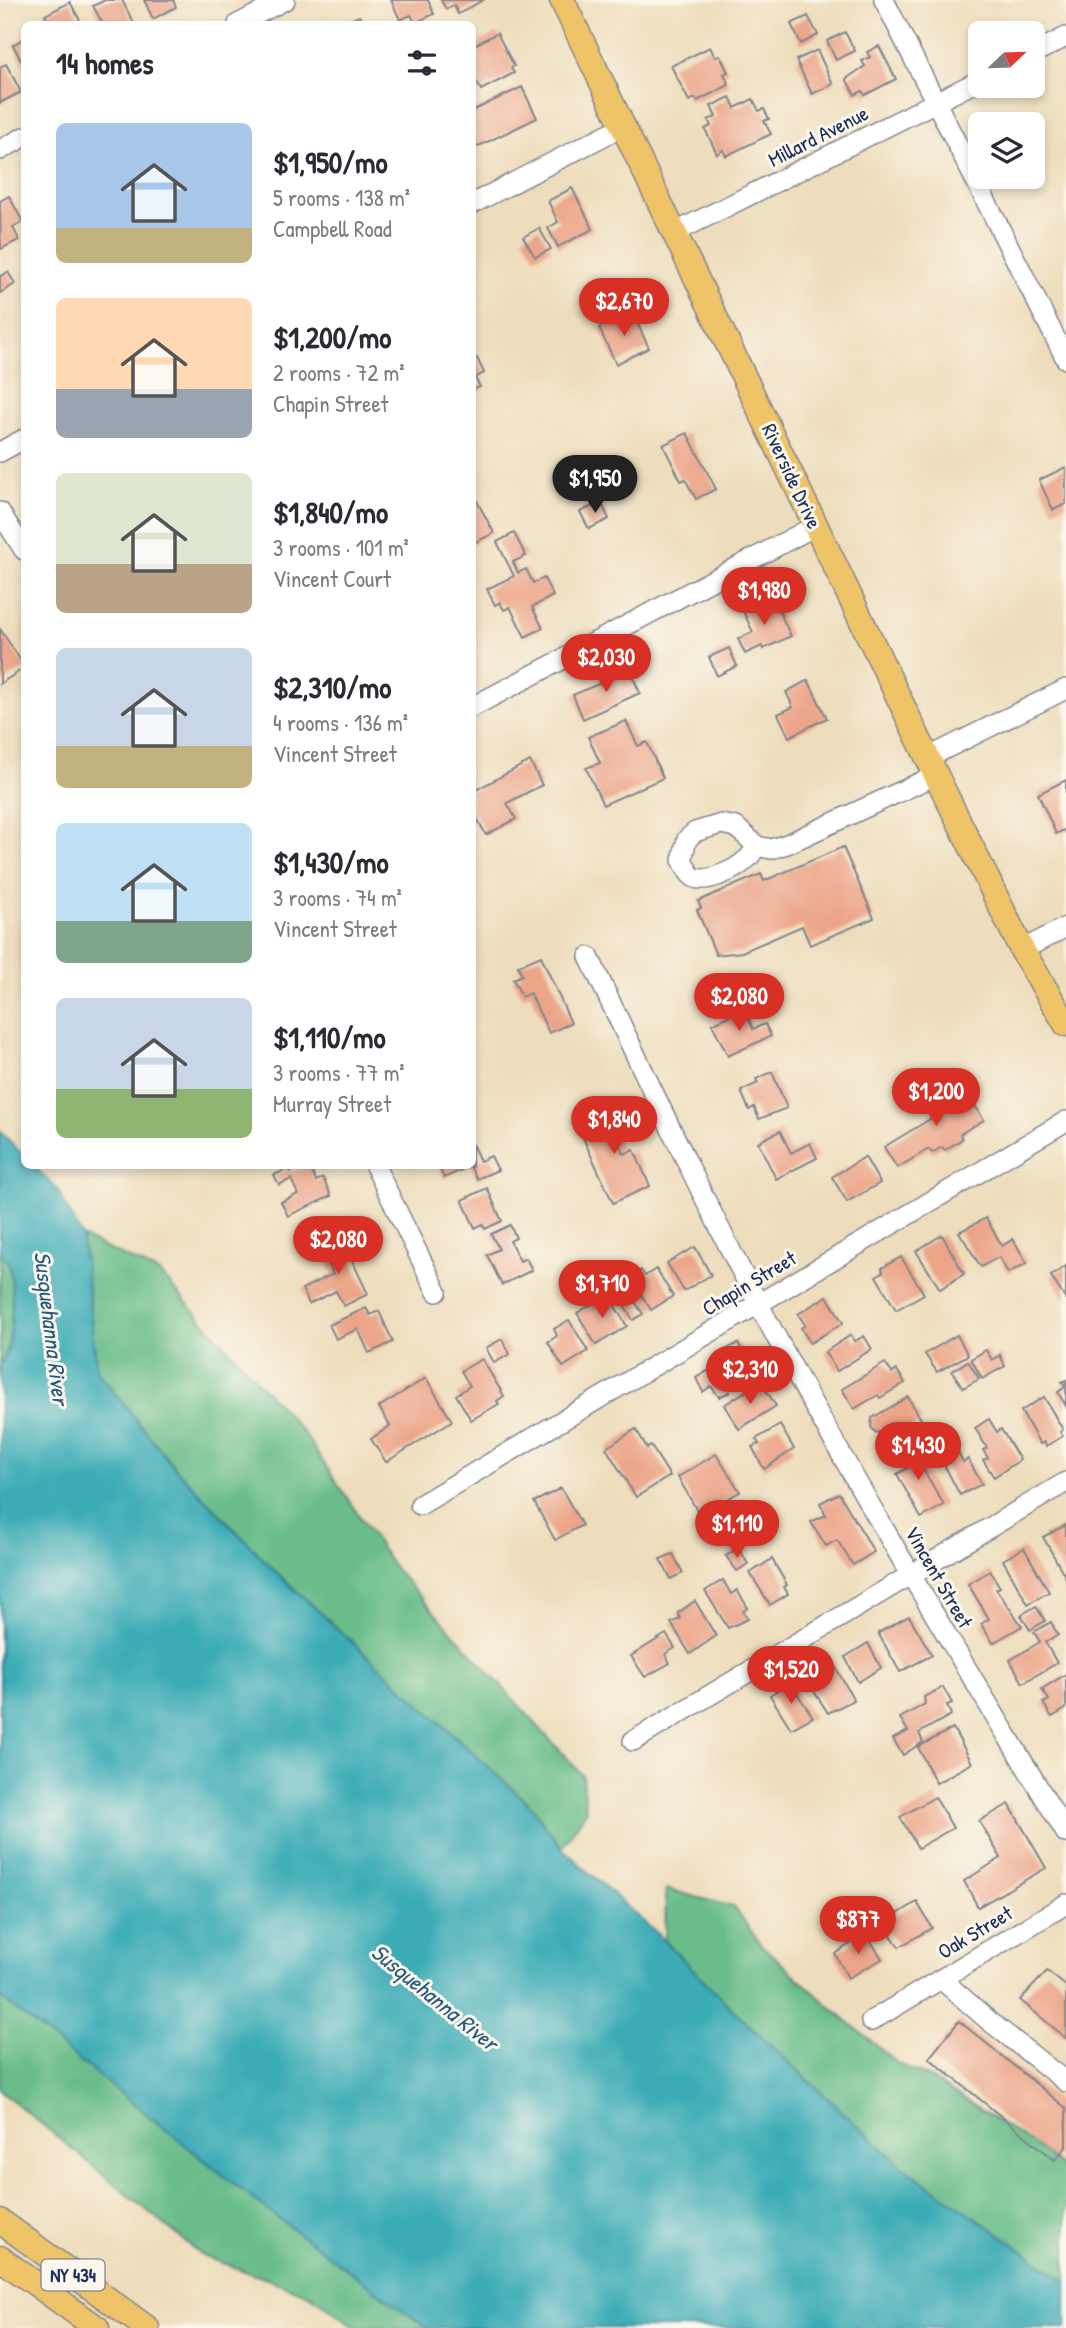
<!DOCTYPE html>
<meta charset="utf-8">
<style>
body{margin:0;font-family:"Patrick Hand",sans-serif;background:#f7f7f7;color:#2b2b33;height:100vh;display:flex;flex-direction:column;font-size:26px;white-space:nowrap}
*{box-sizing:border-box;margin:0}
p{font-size:23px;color:#7c7c81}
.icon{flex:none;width:38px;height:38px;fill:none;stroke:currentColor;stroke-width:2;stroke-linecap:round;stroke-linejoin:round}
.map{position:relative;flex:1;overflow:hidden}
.details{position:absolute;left:21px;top:21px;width:455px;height:1148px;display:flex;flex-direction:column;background:#fff;border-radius:10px;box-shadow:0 4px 10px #0003}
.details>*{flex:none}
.needle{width:46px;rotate:67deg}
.tools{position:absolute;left:968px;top:21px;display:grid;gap:14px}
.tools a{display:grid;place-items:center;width:77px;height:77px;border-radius:10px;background:#fff;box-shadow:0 4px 10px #0003;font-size:35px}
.price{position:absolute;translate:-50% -60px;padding:0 16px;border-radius:24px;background:#d93025;color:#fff;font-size:23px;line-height:46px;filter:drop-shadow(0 2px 4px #0008)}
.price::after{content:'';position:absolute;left:50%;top:42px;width:21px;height:16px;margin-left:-10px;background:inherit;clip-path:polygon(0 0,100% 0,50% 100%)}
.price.active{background:#222;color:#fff}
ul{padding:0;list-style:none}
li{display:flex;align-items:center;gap:21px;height:175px;padding:0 35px}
li span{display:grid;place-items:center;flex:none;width:196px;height:140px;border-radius:10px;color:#555}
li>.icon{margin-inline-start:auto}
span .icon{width:84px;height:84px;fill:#fffc;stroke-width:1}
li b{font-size:30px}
h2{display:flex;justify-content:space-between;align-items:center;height:84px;padding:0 35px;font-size:30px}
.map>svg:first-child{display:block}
.forest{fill:#6bbd8a;stroke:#437674;stroke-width:2}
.water{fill:#3aabb6;stroke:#2a6d8a;stroke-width:2}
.building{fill:#eca589}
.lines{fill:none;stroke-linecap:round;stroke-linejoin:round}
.minor-casing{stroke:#84868d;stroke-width:22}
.major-casing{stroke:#84868d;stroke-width:27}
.minor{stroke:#fff;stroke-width:19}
.major{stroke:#efc469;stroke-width:24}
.labels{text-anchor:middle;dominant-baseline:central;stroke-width:6;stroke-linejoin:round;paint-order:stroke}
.shield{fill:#fbf7ec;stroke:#5e6b89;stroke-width:2}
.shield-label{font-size:19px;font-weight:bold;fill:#1b2f5e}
.street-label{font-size:21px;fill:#1b2f5e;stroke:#fbf7ec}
.water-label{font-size:23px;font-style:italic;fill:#265a7d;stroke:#fbf7ec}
</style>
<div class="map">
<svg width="1066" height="2328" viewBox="0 0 1066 2328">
<rect width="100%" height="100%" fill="#fbf7ec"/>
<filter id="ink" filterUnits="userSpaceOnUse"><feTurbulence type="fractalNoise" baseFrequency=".0143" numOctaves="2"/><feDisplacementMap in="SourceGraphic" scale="14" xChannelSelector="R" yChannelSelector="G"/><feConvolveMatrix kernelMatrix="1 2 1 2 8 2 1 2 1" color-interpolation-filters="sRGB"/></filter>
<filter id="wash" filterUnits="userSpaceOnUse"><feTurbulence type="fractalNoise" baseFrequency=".00686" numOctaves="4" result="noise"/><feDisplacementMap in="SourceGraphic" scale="28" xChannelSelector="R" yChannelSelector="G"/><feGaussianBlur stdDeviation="1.57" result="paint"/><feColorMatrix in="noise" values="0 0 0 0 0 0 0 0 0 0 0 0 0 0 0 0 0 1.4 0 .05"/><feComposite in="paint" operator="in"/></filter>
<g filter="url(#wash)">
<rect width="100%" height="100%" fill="#eeddbc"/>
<!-- forest -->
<g class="forest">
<polygon points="82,1237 160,1273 303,1432 395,1569 583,1776 586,1812 562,1847 530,1805 276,1572 176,1469 97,1371"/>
<path d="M0,1251C3,1256 8,1261 9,1266C14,1287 14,1350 0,1365Z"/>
<polygon points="666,1889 734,1907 761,1945 826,2003 897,2063 930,2078 1035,2145 1066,2171 1066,2281 900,2165 737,2014 665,1941"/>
<polygon points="0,1997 263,2207 427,2328 357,2328 311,2295 203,2256 0,2090"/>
</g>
<!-- water -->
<path class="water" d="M0,1131L24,1156V1166H34L57,1189L82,1237L97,1371L176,1469L276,1572L530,1805L562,1848L665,1941L737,2014L900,2165L1066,2281V2328H427L263,2207L0,1997V1365C14,1350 14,1287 9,1266C8,1261 3,1256 0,1251Z"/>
<g id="blocks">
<!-- building -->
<g class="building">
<polygon points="105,0 122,0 134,24 103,24 93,6"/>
<polygon points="144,0 173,0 176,7 153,19"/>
<polygon points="391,0 428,0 434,14 415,23 411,15 400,20"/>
<polygon points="441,0 483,0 458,14 454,5 446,9"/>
<polygon points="70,2 82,24 51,24 45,15"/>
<polygon points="359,16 364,24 343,24"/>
<polygon points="808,16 818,35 801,44 791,24"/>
<polygon points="845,32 855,51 836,60 827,41"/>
<polygon points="497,33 514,66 511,68 514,73 481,90 472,74 472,46"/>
<polygon points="24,38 24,66 13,45"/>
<polygon points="879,46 896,79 865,95 862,91 855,95 846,79 865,66 862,61 870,57 867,52"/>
<polygon points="710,47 715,57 720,55 728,72 724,74 729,85 697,101 695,98 689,101 671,66"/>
<polygon points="817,50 833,84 812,94 796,60"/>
<polygon points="6,64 21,92 0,103 0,67"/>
<polygon points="522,87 537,118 477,147 472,137 472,111"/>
<polygon points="730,97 735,108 753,99 759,111 764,109 769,119 764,121 771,134 726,156 723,150 717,154 705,129 711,126 708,120 716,117 711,106"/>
<polygon points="572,188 593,229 558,247 548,228 558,222 548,201"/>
<polygon points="9,196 23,222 13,227 19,240 1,249 0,201"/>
<polygon points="539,228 551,249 535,257 523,237"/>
<polygon points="8,272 15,284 0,293 0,276"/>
<polygon points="632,312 649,348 616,364 599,328"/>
<polygon points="477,358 484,373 475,378 480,387 472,390 472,361"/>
<polygon points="687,433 716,489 696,499 685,479 681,481 663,445"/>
<polygon points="1066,467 1066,504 1053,510 1039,480"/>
<polygon points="477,501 494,533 472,544 472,503"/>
<polygon points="601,502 609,519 589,529 580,512"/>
<polygon points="514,533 526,556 513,562 518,573 526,569 533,583 544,578 553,596 532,607 543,628 525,637 510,607 504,610 500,602 495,605 487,589 514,576 497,542"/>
<polygon points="772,597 791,636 763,649 762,646 745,654 738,639 753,632 743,611"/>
<polygon points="0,629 24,665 24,668 0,684"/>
<polygon points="729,648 737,666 717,676 709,657"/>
<polygon points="630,670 640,693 583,719 573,695"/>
<polygon points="808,680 827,718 789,737 778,714 793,707 786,692"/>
<polygon points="626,721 638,746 647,742 663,778 603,805 586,768 600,763 588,737"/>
<polygon points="530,761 542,785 507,803 516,819 486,835 472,809 472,792"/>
<polygon points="1066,780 1066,833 1064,830 1056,834 1038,794"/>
<polygon points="843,847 874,918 810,945 802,926 742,952 716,955 697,910 701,908 698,901 761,874 764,881"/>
<polygon points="541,956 571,1023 549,1033 530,993 522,997 513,979 522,975 518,966"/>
<polygon points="744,1009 753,1029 765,1024 771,1036 728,1056 712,1024"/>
<polygon points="772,1072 787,1108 759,1119 754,1107 749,1110 741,1091 758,1083 756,1079"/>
<polygon points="949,1080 966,1108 974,1104 984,1120 960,1134 962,1139 945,1150 942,1147 932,1153 929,1149 897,1168 884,1147 945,1110 933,1090"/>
<polygon points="611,1103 623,1130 615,1133 624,1154 634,1150 650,1186 613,1203 583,1138 596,1132 588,1114"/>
<polygon points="780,1131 791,1153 810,1143 817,1158 776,1179 758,1142"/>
<polygon points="472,1144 480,1161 491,1156 498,1170 477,1179 470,1166 444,1178 438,1166 472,1166"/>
<polygon points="865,1157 880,1183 847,1202 832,1177"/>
<polygon points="304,1166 309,1166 316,1181 323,1178 331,1196 288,1216 281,1202 298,1194 291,1179 279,1185 274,1175 289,1168 291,1172"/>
<polygon points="487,1188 502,1221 485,1229 483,1224 475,1228 462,1200"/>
<polygon points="986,1218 1002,1246 1013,1239 1027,1263 1008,1273 999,1257 981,1267 959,1232"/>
<polygon points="510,1225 516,1238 510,1241 520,1261 526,1258 532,1270 502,1285 487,1255 499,1249 491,1234"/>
<polygon points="340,1235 368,1294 344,1306 336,1291 309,1304 302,1289 333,1274 319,1245"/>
<polygon points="942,1235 964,1274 940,1289 916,1251"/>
<polygon points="695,1247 711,1275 684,1291 667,1263"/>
<polygon points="901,1257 924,1294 896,1310 876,1276 883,1272 882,1268"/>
<polygon points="1066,1266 1066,1300 1051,1276"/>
<polygon points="656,1269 673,1296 651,1310 638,1289 630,1294 643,1314 633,1320 613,1288 641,1270 645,1276"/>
<polygon points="608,1295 627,1326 596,1345 577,1313"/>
<polygon points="827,1296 843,1323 810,1343 801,1328 805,1325 798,1314"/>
<polygon points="366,1308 370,1315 379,1311 393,1342 369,1353 358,1329 336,1339 329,1325"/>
<polygon points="569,1320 588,1351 563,1367 548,1342 557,1336 554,1329"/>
<polygon points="851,1335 855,1341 864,1336 872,1349 837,1371 825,1352"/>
<polygon points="957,1335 968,1355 937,1372 925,1354"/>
<polygon points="502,1339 510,1354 494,1363 486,1348"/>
<polygon points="738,1343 755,1371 727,1388 730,1392 719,1397 711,1386 703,1392 696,1378 726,1360 722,1352"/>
<polygon points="986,1350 992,1360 1000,1355 1005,1366 982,1379 971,1359"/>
<polygon points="482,1359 504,1396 497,1401 499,1404 471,1420 456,1395 470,1386 461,1371"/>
<polygon points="968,1361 979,1379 963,1388 952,1371"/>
<polygon points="885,1363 892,1373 897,1370 905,1383 880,1398 878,1395 854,1409 842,1389"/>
<polygon points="426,1378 452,1421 386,1462 371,1439 390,1426 379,1407"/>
<polygon points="1066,1380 1066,1406 1058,1392 1065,1387 1062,1382"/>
<polygon points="761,1382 776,1406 739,1429 724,1405"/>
<polygon points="908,1397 922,1421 887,1442 881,1433 875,1432 871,1427 872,1418"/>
<polygon points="1044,1397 1063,1430 1060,1432 1063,1436 1046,1446 1044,1442 1040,1444 1021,1411"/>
<polygon points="989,1419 997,1432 1001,1429 1020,1460 994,1477 983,1460 988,1458 983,1450 987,1448 975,1428"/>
<polygon points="780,1425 794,1449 764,1469 752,1447 759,1444 756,1439"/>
<polygon points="636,1429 647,1448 651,1446 670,1476 636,1497 606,1448"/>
<polygon points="915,1442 926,1461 920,1464 944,1505 921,1518 897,1474 908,1468 899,1451"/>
<polygon points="956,1448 963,1462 968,1459 982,1484 960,1495 940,1457"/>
<polygon points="716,1454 740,1492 699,1514 678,1477"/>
<polygon points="561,1488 582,1525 555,1540 534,1502"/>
<polygon points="839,1493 874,1552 853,1565 837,1540 826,1546 811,1522 826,1515 820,1503"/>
<polygon points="1066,1525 1066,1578 1043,1537"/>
<polygon points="739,1548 748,1564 737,1571 726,1556"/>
<polygon points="1024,1548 1049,1592 1028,1604 1003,1560"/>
<polygon points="673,1554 683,1573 671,1579 660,1559"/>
<polygon points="772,1559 787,1585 784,1587 788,1594 770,1605 750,1573"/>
<polygon points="990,1571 1000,1587 996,1589 1022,1626 993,1643 981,1624 989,1619 968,1584"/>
<polygon points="723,1580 731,1594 737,1590 748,1608 743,1611 748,1619 728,1628 705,1591"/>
<polygon points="695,1601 716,1636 690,1654 671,1623 680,1619 678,1613"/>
<polygon points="1036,1606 1045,1621 1030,1630 1021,1615"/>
<polygon points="909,1616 932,1655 900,1672 878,1633"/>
<polygon points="1051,1622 1058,1635 1045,1642 1057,1663 1023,1683 1010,1660 1040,1642 1034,1632"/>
<polygon points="666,1634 675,1648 665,1654 670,1663 645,1677 631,1656"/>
<polygon points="868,1643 881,1668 858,1682 845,1657"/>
<polygon points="832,1661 854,1700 828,1713 805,1677"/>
<polygon points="1066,1674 1066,1709 1052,1717 1043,1703 1049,1700 1042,1689"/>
<polygon points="790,1683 813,1717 791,1729 770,1695"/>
<polygon points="943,1687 952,1703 947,1705 951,1715 919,1733 923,1742 903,1755 893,1739 908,1731 900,1718 925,1704 924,1697"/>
<polygon points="953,1728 972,1763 936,1783 918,1747"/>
<polygon points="935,1797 953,1828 918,1848 900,1817"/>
<polygon points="1009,1804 1046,1868 978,1907 964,1881 1001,1858 979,1821"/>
<polygon points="917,1902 932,1928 899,1947 883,1923"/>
<polygon points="866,1933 882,1959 848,1978 835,1954"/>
<polygon points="1047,1971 1066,1986 1066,2038 1020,2000"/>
<polygon points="959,2021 1066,2108 1066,2147 1055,2160 929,2058"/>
</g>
</g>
</g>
<g filter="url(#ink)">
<use href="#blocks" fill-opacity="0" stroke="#84868d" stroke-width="2"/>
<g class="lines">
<!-- minor casing -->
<g class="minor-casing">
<g id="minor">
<polyline points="884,0 1066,359"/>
<polyline points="238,24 285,0"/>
<polyline points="1032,54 1066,37"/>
<polyline points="0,150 24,137"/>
<polyline points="472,204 623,126"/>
<polyline points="676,232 980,80"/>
<polyline points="0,452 24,439"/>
<polyline points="0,512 24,550"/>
<polyline points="472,707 815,526"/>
<polyline points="927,758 1066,689"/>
<path d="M757,846C754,850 751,856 747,859C737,869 702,887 691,875C687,871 685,864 682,860L687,839L695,832L721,824L736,827L757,846L771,849L787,844L936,775"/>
<polyline points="1022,950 1066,927"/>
<path d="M589,957C644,1072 698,1189 758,1303C854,1484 960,1658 1066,1833"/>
<polyline points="375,1166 437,1292"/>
<polyline points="420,1505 1066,1121"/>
<polyline points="633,1741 1066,1482"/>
<polyline points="941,1979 988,2020 1066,2082"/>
<polyline points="871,2021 1066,1904"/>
</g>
</g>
<!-- major casing -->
<g class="major-casing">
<g id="major">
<polyline points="562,0 936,775 1022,950 1066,1024"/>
<polyline points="0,2221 147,2328"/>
<polyline points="0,2258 97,2328"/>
</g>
</g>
<!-- minor -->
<use href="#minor" class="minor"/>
<!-- major -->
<use href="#major" class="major"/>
</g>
</g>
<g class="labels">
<!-- shield labels -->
<rect class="shield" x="41.5" y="2259.5" width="63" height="31" rx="5"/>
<g class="shield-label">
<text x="73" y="2275">NY 434</text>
</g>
<!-- street labels -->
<g class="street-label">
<text transform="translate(818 136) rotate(-27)">Millard Avenue</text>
<text transform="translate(792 476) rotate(65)">Riverside Drive</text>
<text transform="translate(749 1283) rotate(-31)">Chapin Street</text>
<text transform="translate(939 1577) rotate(60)">Vincent Street</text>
<text transform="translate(975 1932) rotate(-31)">Oak Street</text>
</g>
<!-- water labels -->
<g class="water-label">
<text transform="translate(52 1328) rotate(83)">Susquehanna River</text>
<text transform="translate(435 1997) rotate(39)">Susquehanna River</text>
</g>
</g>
</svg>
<div class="tools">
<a><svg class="needle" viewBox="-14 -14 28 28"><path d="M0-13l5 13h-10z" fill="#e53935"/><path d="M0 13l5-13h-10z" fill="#7c7c81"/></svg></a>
<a><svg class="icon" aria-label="layers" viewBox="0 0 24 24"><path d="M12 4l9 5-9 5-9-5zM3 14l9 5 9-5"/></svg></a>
</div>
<b class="price" style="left:624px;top:338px">$2,670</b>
<b class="price active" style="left:595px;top:515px">$1,950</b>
<b class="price" style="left:764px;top:627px">$1,980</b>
<b class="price" style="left:606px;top:694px">$2,030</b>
<b class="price" style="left:739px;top:1033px">$2,080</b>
<b class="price" style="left:936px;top:1128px">$1,200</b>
<b class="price" style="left:614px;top:1156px">$1,840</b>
<b class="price" style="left:338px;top:1276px">$2,080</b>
<b class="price" style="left:602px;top:1320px">$1,710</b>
<b class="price" style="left:750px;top:1406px">$2,310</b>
<b class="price" style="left:918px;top:1482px">$1,430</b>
<b class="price" style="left:737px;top:1560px">$1,110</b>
<b class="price" style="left:791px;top:1706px">$1,520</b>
<b class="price" style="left:858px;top:1956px">$877</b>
<section class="details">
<h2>14 homes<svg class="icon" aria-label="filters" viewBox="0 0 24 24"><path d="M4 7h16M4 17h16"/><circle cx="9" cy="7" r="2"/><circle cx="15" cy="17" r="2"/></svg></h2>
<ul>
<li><span style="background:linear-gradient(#a9c7e8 75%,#c2b280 0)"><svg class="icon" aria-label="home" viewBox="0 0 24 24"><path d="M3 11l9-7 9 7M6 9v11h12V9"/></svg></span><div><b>$1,950/mo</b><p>5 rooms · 138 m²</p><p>Campbell Road</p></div></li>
<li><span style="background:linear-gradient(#ffd9b3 65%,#9aa5b1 0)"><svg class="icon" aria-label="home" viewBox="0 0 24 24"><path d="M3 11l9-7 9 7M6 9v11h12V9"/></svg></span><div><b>$1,200/mo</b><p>2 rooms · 72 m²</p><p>Chapin Street</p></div></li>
<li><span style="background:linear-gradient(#dfe7d0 65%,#b9a48a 0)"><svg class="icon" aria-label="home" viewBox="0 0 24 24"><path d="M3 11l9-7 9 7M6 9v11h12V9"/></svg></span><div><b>$1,840/mo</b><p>3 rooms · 101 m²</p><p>Vincent Court</p></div></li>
<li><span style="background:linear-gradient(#c9d6e8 70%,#c2b280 0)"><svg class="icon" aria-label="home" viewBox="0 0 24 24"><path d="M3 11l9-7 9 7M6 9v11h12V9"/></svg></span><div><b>$2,310/mo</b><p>4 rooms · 136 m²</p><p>Vincent Street</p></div></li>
<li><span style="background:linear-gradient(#bfe0f5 70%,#7fa58c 0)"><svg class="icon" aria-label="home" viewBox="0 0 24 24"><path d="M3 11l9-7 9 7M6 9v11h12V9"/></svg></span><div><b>$1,430/mo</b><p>3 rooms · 74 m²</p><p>Vincent Street</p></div></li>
<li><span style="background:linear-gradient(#c9d6e8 65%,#8fb573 0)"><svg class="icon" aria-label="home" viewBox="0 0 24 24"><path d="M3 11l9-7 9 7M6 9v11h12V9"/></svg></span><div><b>$1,110/mo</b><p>3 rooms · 77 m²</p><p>Murray Street</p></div></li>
</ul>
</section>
</div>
